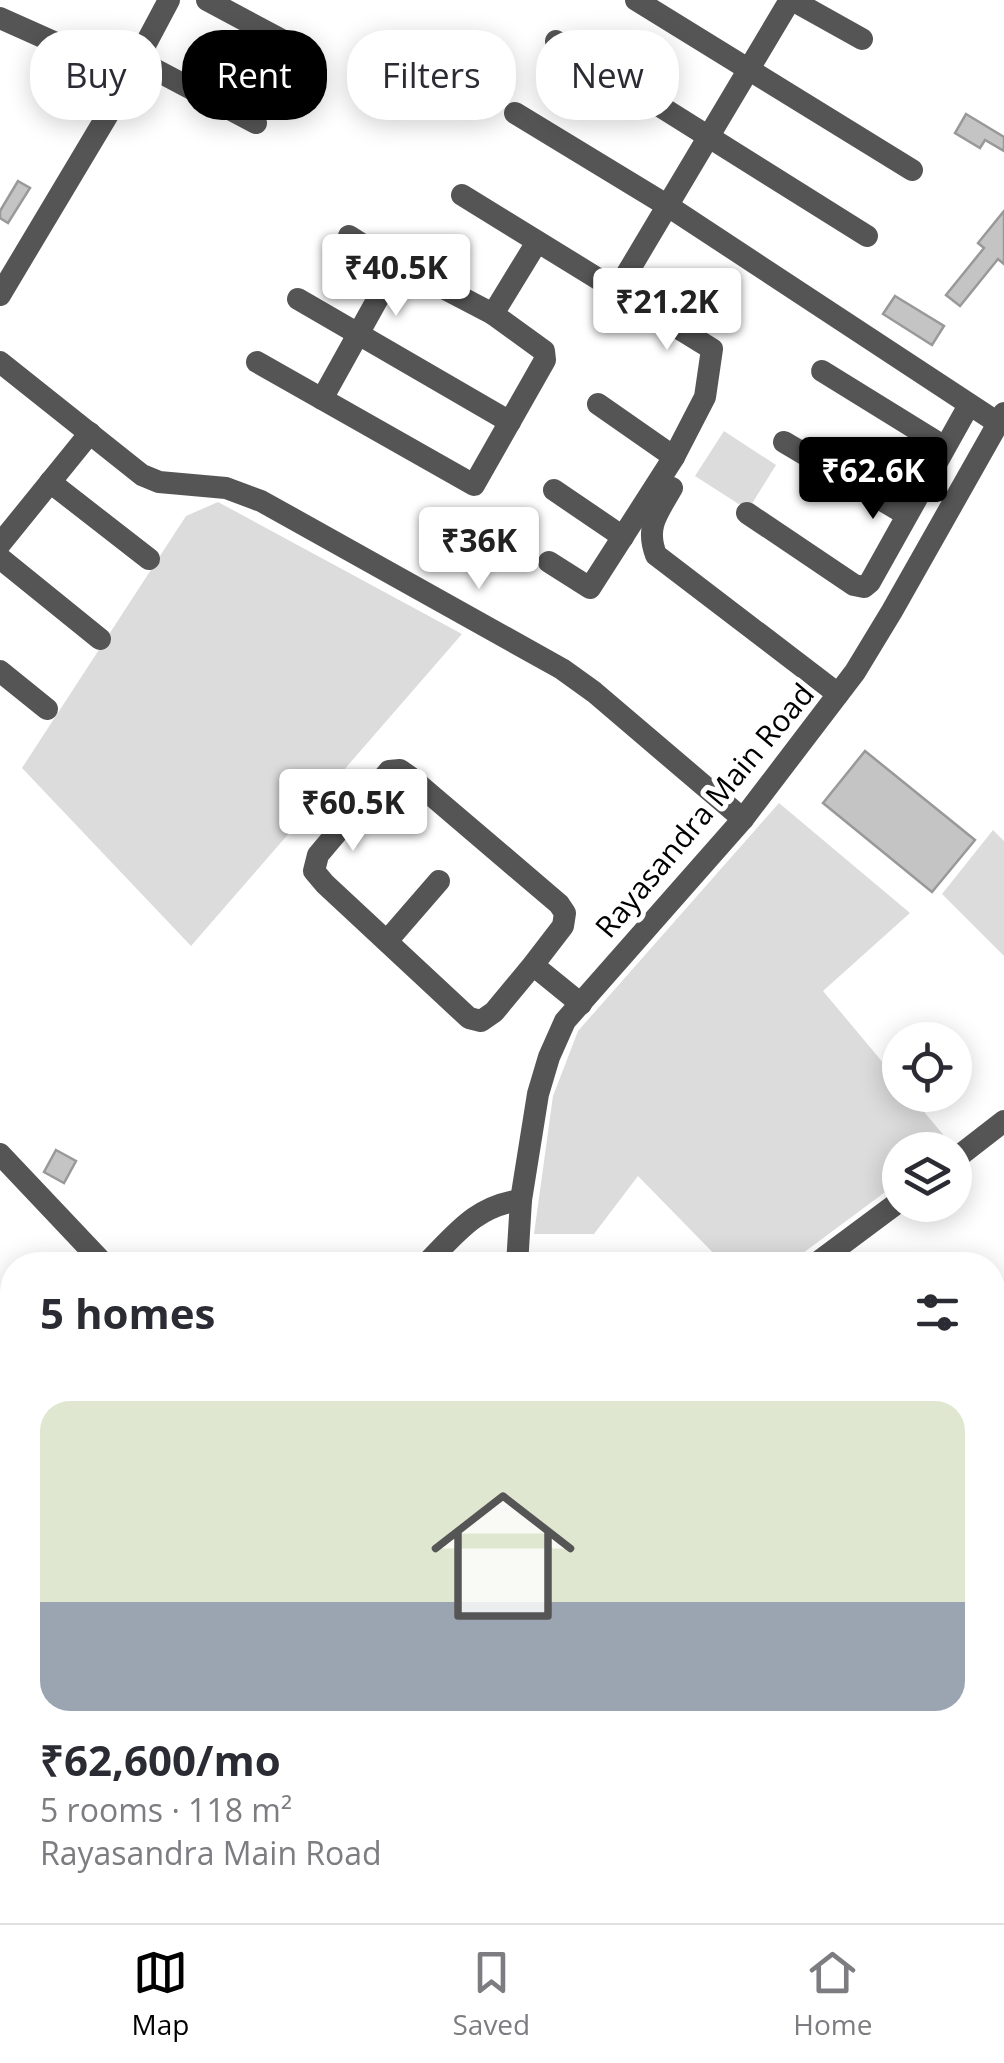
<!DOCTYPE html>
<meta charset="utf-8">
<style>
body{margin:0;font-family:"Open Sans",sans-serif;background:#f2f2f3;color:#2b2b33;height:100vh;display:flex;flex-direction:column;font-size:38px;white-space:nowrap}
*{box-sizing:border-box;margin:0}
p{font-size:32px;color:#7c7c81}
.icon{flex:none;width:55px;height:55px;fill:none;stroke:currentColor;stroke-width:2;stroke-linecap:round;stroke-linejoin:round}
.map{position:relative;flex:1;overflow:hidden}
.panel{position:absolute;left:0px;top:1252px;width:1005px;height:672px;display:flex;flex-direction:column;background:#fff;border-radius:40px 40px 0 0;box-shadow:0 5px 25px #0003}
.panel>*{flex:none}
.top-card{position:absolute;left:30px;top:30px;width:945px;height:90px;display:flex;gap:20px}
.controls{position:absolute;left:882px;top:1022px;display:grid;gap:20px}
.controls a{display:grid;place-items:center;width:90px;height:90px;border-radius:50%;background:#fff;box-shadow:0 5px 25px #0003;font-size:50px}
.price{position:absolute;translate:-50% -85px;padding:0 22px;border-radius:10px;background:#fff;color:#222;font-size:32px;line-height:65px;filter:drop-shadow(0 2px 5px #0008)}
.price::after{content:'';position:absolute;left:50%;top:60px;width:30px;height:22px;margin-left:-15px;background:inherit;clip-path:polygon(0 0,100% 0,50% 100%)}
.price.current{background:#000;color:#fff}
ul{padding:0;list-style:none}
li{display:grid;align-content:center;gap:20px;height:530px;padding:0 40px}
li span{display:grid;place-items:center;height:310px;border-radius:30px;color:#555}
li>.icon{margin-inline-start:auto}
span .icon{width:180px;height:180px;fill:#fffc;stroke-width:1}
li b{font-size:42px}
h2{display:flex;justify-content:space-between;align-items:center;height:120px;padding:0 40px;font-size:42px}
.pill{padding:0 35px;border-radius:40px;background:#fff;box-shadow:0 5px 25px #0003;font-size:35px;line-height:90px}
.pill.current{background:#000;color:#fff}
.tab-bar{display:flex;justify-content:space-around;align-items:center;height:140px;border-top:2px solid #e1e1e2;background:#fff;font-size:28px;color:#7c7c81}
.tab-bar a{display:grid;justify-items:center;gap:5px}
.tab-bar .current{color:#000}
.map>svg:first-child{display:block}
.green{fill:#dcdcdc}
.building{fill:#c4c4c4;stroke:#999;stroke-width:2.5}
.lines{fill:none;stroke-linecap:round;stroke-linejoin:round}
.minor{stroke:#555;stroke-width:22}
.labels{text-anchor:middle;dominant-baseline:central;stroke-width:10;stroke-linejoin:round;paint-order:stroke}
.street-label{font-size:30px;fill:#000;stroke:#fff}
</style>
<div class="map">
<svg width="1004" height="1923" viewBox="0 0 1004 1923">
<rect width="100%" height="100%" fill="#fff"/>
<!-- green -->
<g class="green">
<polygon points="724,431 776,465 748,510 695,476"/>
<polygon points="218,502 462,634 191,946 22,768 186,516"/>
<polygon points="779,803 910,913 823,991 900,1083 900,1095 910,1095 951,1144 943,1150 900,1150 900,1181 787,1265 725,1265 638,1176 594,1234 534,1234 553,1096 578,1031"/>
<polygon points="993,830 1004,841 1004,956 942,894"/>
<polygon points="993,1421 1004,1434 1004,1724 992,1716"/>
</g>
<!-- building -->
<g class="building">
<polygon points="966,114 1004,137 1004,151 985,140 980,148 955,133"/>
<polygon points="18,181 30,188 8,223 0,218 0,211"/>
<polygon points="1004,211 1004,264 998,259 960,306 946,295 984,248 978,243"/>
<polygon points="895,296 944,326 932,345 883,314"/>
<polygon points="865,751 975,840 932,892 823,803"/>
<polygon points="56,1150 76,1161 64,1183 44,1172"/>
</g>
<g class="lines">
<!-- minor -->
<g class="minor">
<polyline points="207,0 293,46"/>
<polyline points="636,0 912,170"/>
<polyline points="792,0 862,39"/>
<polyline points="0,18 112,68"/>
<polyline points="556,41 867,236"/>
<polyline points="137,60 256,123"/>
<polyline points="515,113 668,206 998,423"/>
<polyline points="462,195 712,349 705,397 674,457 590,588 549,562"/>
<polyline points="349,236 396,266"/>
<polyline points="616,292 790,0"/>
<polyline points="0,295 110,111 169,0"/>
<polyline points="298,299 510,422"/>
<polyline points="0,362 142,475 159,482 226,488 261,501 562,669 594,692 743,819"/>
<polyline points="257,362 474,485 545,360 544,351 493,314 537,242"/>
<polyline points="822,371 945,447"/>
<polyline points="322,399 396,266 405,268 493,314"/>
<polyline points="598,404 674,457"/>
<polyline points="784,442 907,515"/>
<polyline points="50,482 149,559"/>
<path d="M672,488C658,513 645,526 656,555L838,694"/>
<polyline points="554,490 623,537"/>
<polyline points="747,513 854,585 864,587 870,582 969,405"/>
<polyline points="0,544 90,433"/>
<polyline points="0,558 100,639"/>
<polyline points="0,671 47,709"/>
<polyline points="387,941 439,881"/>
<polyline points="533,965 563,926 565,913 559,904 410,777 400,770 389,771 318,855 314,871 325,884 469,1018 481,1021 494,1012 533,965 581,1004"/>
<polyline points="0,1154 105,1265"/>
<polyline points="955,1159 1004,1121"/>
<path d="M425,1265C456,1234 475,1206 521,1200"/>
<polyline points="517,1265 521,1200 538,1094 549,1057 565,1021 743,819 855,672 892,611 1004,413"/>
<polyline points="814,1265 900,1201"/>
<polyline points="0,1800 12,1811"/>
<polyline points="992,1902 1004,1885"/>
<polyline points="126,1912 138,1923"/>
<polyline points="873,1912 891,1923"/>
<polyline points="936,1912 954,1923"/>
<polyline points="201,1923 211,1912"/>
<polyline points="412,1923 417,1912"/>
</g>
</g>
<g class="labels">
<!-- street labels -->
<g class="street-label">
<text transform="translate(704 810) rotate(-50)">Rayasandra Main Road</text>
</g>
</g>
</svg>
<div class="controls">
<a><svg class="icon" aria-label="locate" viewBox="0 0 24 24"><circle cx="12" cy="12" r="6"/><path d="M12 2v4M12 18v4M2 12h4M18 12h4"/></svg></a>
<a><svg class="icon" aria-label="layers" viewBox="0 0 24 24"><path d="M12 4l9 5-9 5-9-5zM3 14l9 5 9-5"/></svg></a>
</div>
<b class="price" style="left:396px;top:319px">₹40.5K</b>
<b class="price" style="left:667px;top:353px">₹21.2K</b>
<b class="price current" style="left:873px;top:522px">₹62.6K</b>
<b class="price" style="left:479px;top:592px">₹36K</b>
<b class="price" style="left:353px;top:854px">₹60.5K</b>
<div class="top-card">
<a class="pill">Buy</a>
<a class="pill current">Rent</a>
<a class="pill">Filters</a>
<a class="pill">New</a>
</div>
<section class="panel">
<h2>5 homes<svg class="icon" aria-label="filters" viewBox="0 0 24 24"><path d="M4 7h16M4 17h16"/><circle cx="9" cy="7" r="2"/><circle cx="15" cy="17" r="2"/></svg></h2>
<ul>
<li><span style="background:linear-gradient(#dfe7d0 65%,#9aa5b1 0)"><svg class="icon" aria-label="home" viewBox="0 0 24 24"><path d="M3 11l9-7 9 7M6 9v11h12V9"/></svg></span><div><b>₹62,600/mo</b><p>5 rooms · 118 m²</p><p>Rayasandra Main Road</p></div></li>
</ul>
</section>
</div>
<nav class="tab-bar">
<a class="current"><svg class="icon" aria-label="map" viewBox="0 0 24 24"><path d="M3 6l6-2 6 2 6-2v14l-6 2-6-2-6 2zM9 4v14M15 6v14"/></svg>Map</a>
<a><svg class="icon" aria-label="saved" viewBox="0 0 24 24"><path d="M7 4h10v16l-5-4-5 4z"/></svg>Saved</a>
<a><svg class="icon" aria-label="home" viewBox="0 0 24 24"><path d="M3 11l9-7 9 7M6 9v11h12V9"/></svg>Home</a>
</nav>
